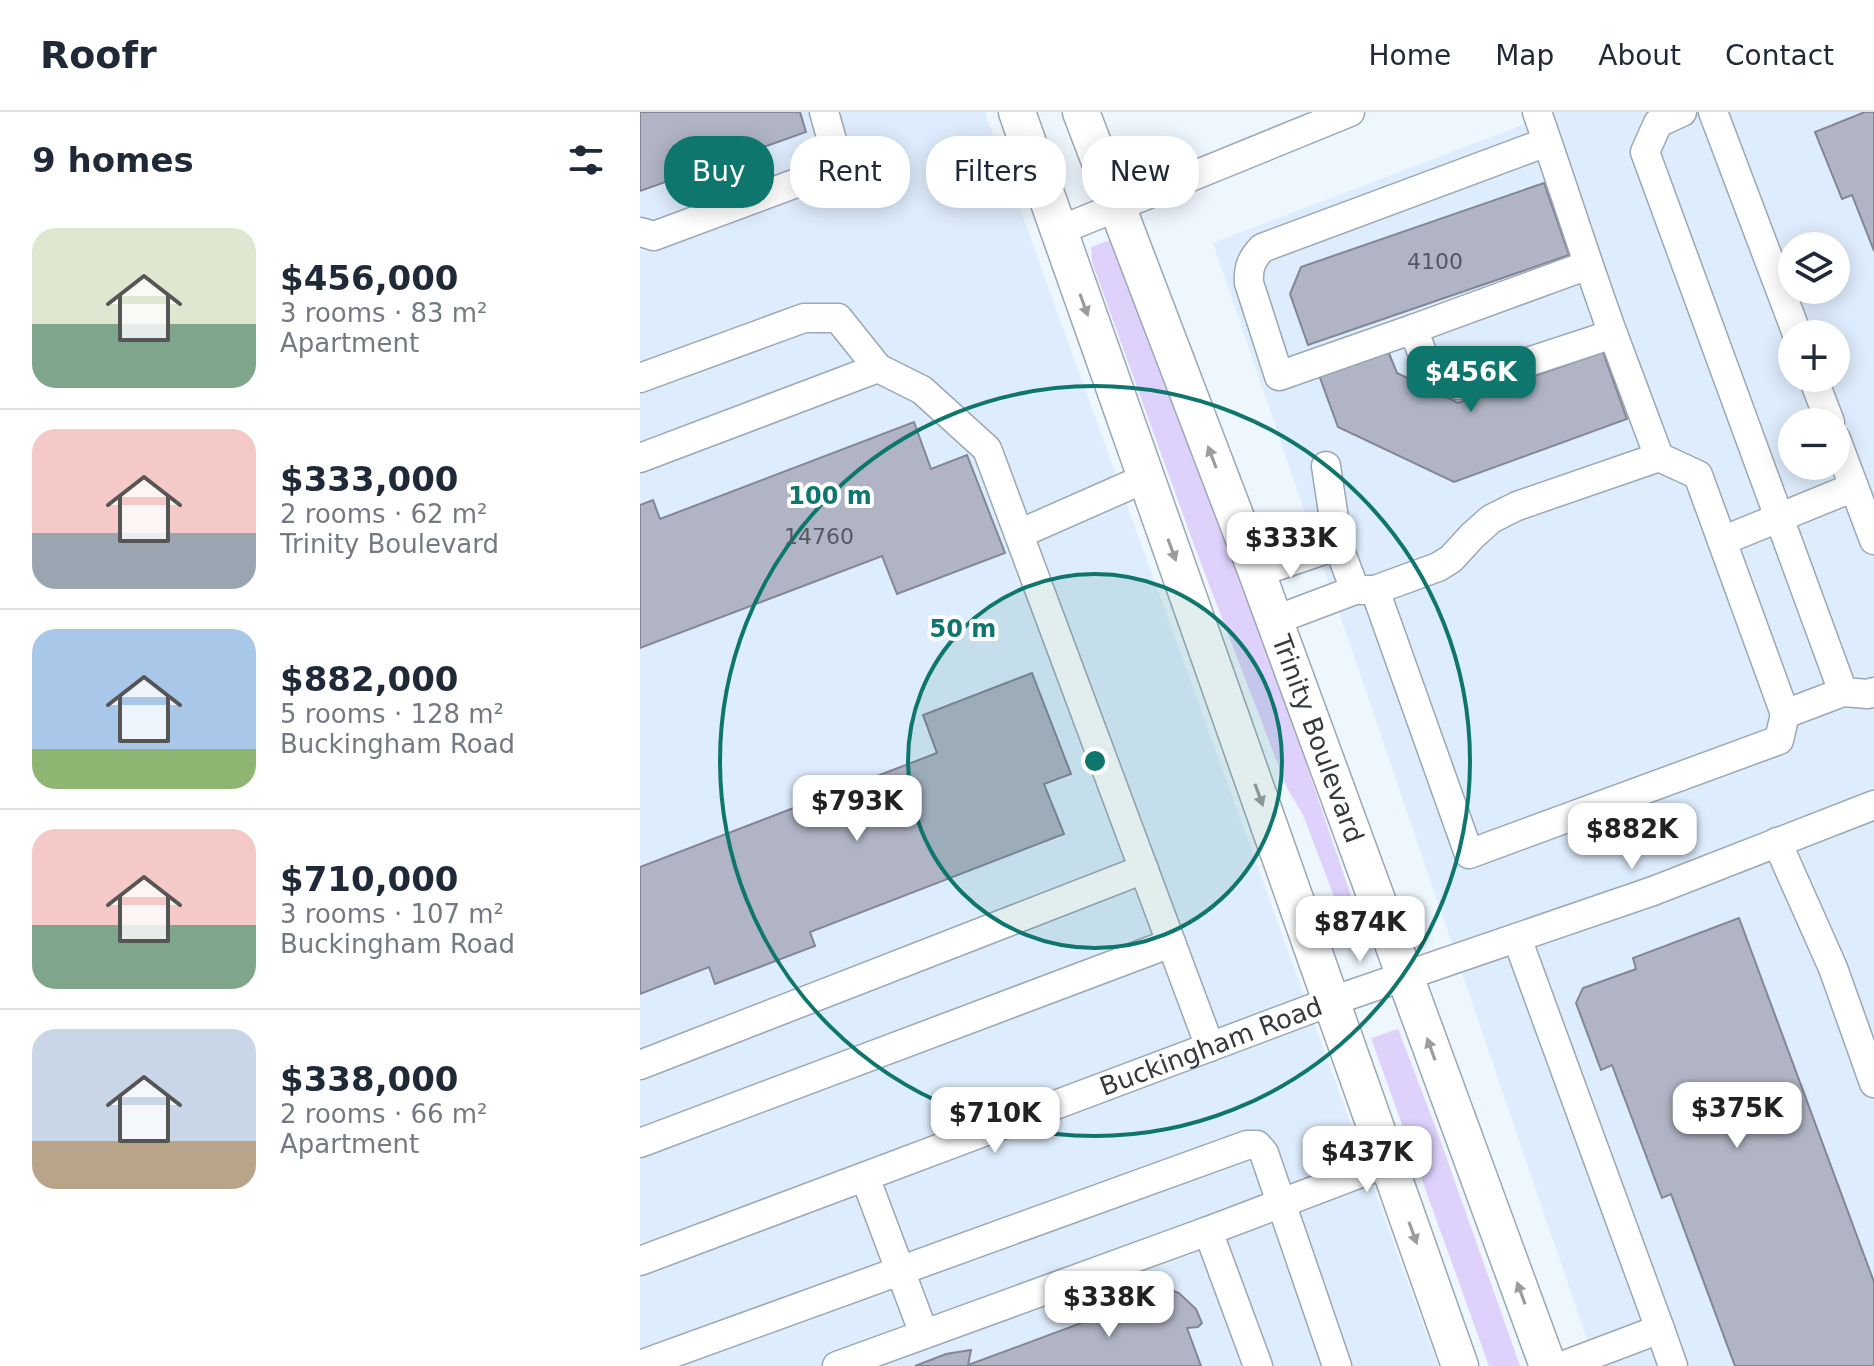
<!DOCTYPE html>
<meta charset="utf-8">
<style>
body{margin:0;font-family:"DejaVu Sans",sans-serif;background:#f2f2f3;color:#1f2937;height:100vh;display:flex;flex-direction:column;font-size:30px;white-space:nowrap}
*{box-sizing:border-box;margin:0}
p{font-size:26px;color:#747a83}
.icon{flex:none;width:44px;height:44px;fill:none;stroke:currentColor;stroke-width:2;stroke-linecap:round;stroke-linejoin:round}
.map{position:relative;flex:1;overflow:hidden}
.side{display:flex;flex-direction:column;background:#fff;width:640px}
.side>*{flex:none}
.banner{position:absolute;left:24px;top:24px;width:760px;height:72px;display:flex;gap:16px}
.controls{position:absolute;left:1138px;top:120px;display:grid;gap:16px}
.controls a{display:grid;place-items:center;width:72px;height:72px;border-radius:50%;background:#fff;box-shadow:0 4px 20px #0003;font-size:40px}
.price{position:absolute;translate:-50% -68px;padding:0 18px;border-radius:16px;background:#fff;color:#222;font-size:26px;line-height:52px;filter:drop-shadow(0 2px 4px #0008)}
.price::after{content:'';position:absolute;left:50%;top:48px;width:24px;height:18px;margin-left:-12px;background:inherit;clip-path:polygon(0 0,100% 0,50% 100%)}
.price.selected{background:#0f766e;color:#fff}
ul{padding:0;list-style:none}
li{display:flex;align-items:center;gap:24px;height:200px;padding:0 32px}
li+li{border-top:2px solid #e0e1e3}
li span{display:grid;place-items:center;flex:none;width:224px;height:160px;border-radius:24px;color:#555}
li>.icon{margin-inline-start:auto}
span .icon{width:96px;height:96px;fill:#fffc;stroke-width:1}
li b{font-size:34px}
h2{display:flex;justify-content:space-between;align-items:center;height:96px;padding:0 32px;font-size:34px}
.chip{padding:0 28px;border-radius:32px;background:#fff;box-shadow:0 4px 20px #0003;font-size:28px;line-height:72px}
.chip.selected{background:#0f766e;color:#fff}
header{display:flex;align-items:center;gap:48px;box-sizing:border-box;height:112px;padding:0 40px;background:#fff;border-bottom:2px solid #e0e1e3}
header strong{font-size:38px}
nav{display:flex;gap:44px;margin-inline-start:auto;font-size:28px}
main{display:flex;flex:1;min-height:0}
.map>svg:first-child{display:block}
.built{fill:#deedfd;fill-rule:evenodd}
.green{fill:#ded2fd}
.building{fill:#b0b4c4;stroke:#828695;stroke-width:2}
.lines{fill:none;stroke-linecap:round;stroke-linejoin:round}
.minor-casing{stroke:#9ba7b4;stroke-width:31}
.major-casing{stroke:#9ba7b4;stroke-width:39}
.minor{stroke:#fff;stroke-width:28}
.major{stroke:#fff;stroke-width:36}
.oneway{fill:#9a9c9f}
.ring{fill:none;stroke:#0f766e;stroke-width:4}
.labels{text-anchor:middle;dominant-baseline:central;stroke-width:8;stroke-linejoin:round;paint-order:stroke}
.number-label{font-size:22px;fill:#545860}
.street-label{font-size:26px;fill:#353a3f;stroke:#fff}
.centre{fill:#0f766e;stroke:#fff;stroke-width:4}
.ring-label{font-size:24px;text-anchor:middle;font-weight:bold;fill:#0f766e;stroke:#fff;stroke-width:8;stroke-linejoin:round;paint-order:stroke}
</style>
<header>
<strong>Roofr</strong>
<nav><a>Home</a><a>Map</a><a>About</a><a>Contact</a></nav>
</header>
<main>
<section class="side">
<h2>9 homes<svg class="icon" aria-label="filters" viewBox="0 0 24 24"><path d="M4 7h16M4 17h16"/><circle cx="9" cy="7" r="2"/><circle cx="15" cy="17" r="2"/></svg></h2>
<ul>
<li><span style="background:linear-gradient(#dfe7d0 60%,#7fa58c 0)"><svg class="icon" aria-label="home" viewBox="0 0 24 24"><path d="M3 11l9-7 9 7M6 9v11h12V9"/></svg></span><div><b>$456,000</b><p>3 rooms · 83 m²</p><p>Apartment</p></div></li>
<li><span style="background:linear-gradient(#f6c9c9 65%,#9aa5b1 0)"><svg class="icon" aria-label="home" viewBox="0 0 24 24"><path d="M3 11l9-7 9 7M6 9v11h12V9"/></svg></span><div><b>$333,000</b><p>2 rooms · 62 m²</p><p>Trinity Boulevard</p></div></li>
<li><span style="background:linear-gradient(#a9c7e8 75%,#8fb573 0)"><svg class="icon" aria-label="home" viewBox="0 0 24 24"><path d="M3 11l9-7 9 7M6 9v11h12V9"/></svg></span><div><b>$882,000</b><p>5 rooms · 128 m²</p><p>Buckingham Road</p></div></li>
<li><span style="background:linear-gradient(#f6c9c9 60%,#7fa58c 0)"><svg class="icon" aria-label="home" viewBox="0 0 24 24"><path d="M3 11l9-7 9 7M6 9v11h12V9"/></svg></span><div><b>$710,000</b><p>3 rooms · 107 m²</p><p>Buckingham Road</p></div></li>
<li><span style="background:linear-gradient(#c9d6e8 70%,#b9a48a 0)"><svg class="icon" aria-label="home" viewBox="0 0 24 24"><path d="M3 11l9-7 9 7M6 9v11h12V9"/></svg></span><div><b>$338,000</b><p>2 rooms · 66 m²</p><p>Apartment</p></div></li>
</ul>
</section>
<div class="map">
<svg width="1234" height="1254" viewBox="0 0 1234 1254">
<rect width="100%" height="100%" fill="#eef6fe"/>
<!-- built -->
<g class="built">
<polygon points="0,0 345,0 798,1254 0,1254"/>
<path d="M916,0H1234V1254H956L573,131ZM1152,134H1196V178H1152ZM1152,222H1196V266H1152ZM1152,310H1196V354H1152Z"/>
</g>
<!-- green -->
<g class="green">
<polygon points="478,125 638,569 726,828 711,829 663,703 647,676 554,433 452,150 451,135"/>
<polygon points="758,917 797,1019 880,1254 849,1254 731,926"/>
</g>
<!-- building -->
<g class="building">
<polygon points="0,0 160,0 166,20 0,79"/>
<polygon points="1225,0 1234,0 1234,139 1212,83 1202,87 1175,20"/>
<polygon points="904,71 929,143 668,233 650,182 661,155"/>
<polygon points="748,239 757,261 818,291 963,240 987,307 814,370 698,315 679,263"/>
<polygon points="274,310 291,357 327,343 365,441 257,482 242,444 0,536 0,393 13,388 20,407"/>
<polygon points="392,561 431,662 404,672 424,722 170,820 175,834 75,872 69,855 0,882 0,755 297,641 283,603"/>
<polygon points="1099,806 1234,1170 1234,1254 1095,1254 1031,1082 1022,1086 972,953 961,958 936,891 943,876 996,857 993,846"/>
<polygon points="512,1175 526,1176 539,1181 556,1197 562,1211 558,1215 547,1216 561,1254 275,1254 306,1242 331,1238 328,1253 498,1190 494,1180"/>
</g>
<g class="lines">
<!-- minor casing -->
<g class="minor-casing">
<g id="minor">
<path d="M897,0C923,74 946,148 973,222L818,273L786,251L773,217L639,264L609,171C608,156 611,148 622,136L907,30"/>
<polyline points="1042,0 1018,11 1005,40 1203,580 1228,582 1234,580"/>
<polyline points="1073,0 1157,222"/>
<polyline points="418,119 710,0"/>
<polyline points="0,120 14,124 178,63 194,35 184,0"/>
<polyline points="773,217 948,153"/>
<polyline points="973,222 1019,345"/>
<polyline points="0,266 164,206 198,206 238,256 282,278 347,337 570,935"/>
<polyline points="1173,266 1190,310"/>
<polyline points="1196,327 1234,428"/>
<polyline points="0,346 238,256"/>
<polyline points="686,354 698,433 715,478"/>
<polyline points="379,422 506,366"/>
<polyline points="1082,429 1214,375"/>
<polyline points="617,461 698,433"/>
<polyline points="735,478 829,742 1139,628 1145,602"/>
<polyline points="633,509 715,478 735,478 798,455 811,447 832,424 851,407 877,394 1019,345 1058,363 1145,602 1203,580"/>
<polyline points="1137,730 1193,856 1234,971"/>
<polyline points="877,826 1020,1217"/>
<polyline points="0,953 504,757"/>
<polyline points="0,1031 531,831"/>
<polyline points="225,1065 284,1222"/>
<polyline points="568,1119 747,1051"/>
<path id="s1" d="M0,1149L692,889L1013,779L1234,693"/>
<polyline points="0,1253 607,1033 617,1033 624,1041 697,1254"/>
<polyline points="197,1254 568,1119 618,1254"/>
<polyline points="922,1254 1020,1217 1033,1254"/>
</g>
</g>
<!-- major casing -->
<g class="major-casing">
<g id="major">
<polyline points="377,0 820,1254"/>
<path id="s2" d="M441,0L617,461L908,1254"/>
</g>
</g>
<!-- minor -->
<use href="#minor" class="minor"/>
<!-- major -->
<use href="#major" class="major"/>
</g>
<!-- one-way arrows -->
<defs><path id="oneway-solid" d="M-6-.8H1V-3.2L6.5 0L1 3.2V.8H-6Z" transform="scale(2)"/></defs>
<g class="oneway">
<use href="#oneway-solid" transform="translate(444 193) rotate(70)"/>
<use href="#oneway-solid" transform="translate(572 345) rotate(-111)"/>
<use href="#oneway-solid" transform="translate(532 438) rotate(70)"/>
<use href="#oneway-solid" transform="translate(619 683) rotate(70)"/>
<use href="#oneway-solid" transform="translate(791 937) rotate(-110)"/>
<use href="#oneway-solid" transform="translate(773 1121) rotate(70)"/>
<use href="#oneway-solid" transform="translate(881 1181) rotate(-110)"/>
</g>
<!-- distance rings -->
<circle cx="455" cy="649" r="187" fill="#0f766e" fill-opacity=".12"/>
<g class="ring">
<circle cx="455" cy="649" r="187"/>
<circle cx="455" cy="649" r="375"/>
</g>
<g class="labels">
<!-- number labels -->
<g class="number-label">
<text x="795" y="149">4100</text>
<text x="179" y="424">14760</text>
</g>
<!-- street labels -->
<g class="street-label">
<text stroke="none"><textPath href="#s2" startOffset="670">Trinity Boulevard</textPath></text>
<text stroke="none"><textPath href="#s1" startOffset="610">Buckingham Road</textPath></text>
</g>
</g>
<circle cx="455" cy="649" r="12" class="centre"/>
<g class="ring-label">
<text x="190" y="392">100 m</text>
<text x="323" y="525">50 m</text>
</g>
</svg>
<div class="controls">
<a><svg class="icon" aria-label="layers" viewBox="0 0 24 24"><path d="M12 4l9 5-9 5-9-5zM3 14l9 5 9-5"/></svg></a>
<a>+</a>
<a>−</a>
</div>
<b class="price selected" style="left:831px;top:302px">$456K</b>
<b class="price" style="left:651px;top:468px">$333K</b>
<b class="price" style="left:217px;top:731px">$793K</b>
<b class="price" style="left:992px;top:759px">$882K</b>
<b class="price" style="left:720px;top:852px">$874K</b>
<b class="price" style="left:1097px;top:1038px">$375K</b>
<b class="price" style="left:355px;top:1043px">$710K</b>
<b class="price" style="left:727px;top:1082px">$437K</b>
<b class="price" style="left:469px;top:1227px">$338K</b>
<div class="banner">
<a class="chip selected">Buy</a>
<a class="chip">Rent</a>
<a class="chip">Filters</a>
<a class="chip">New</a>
</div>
</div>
</main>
